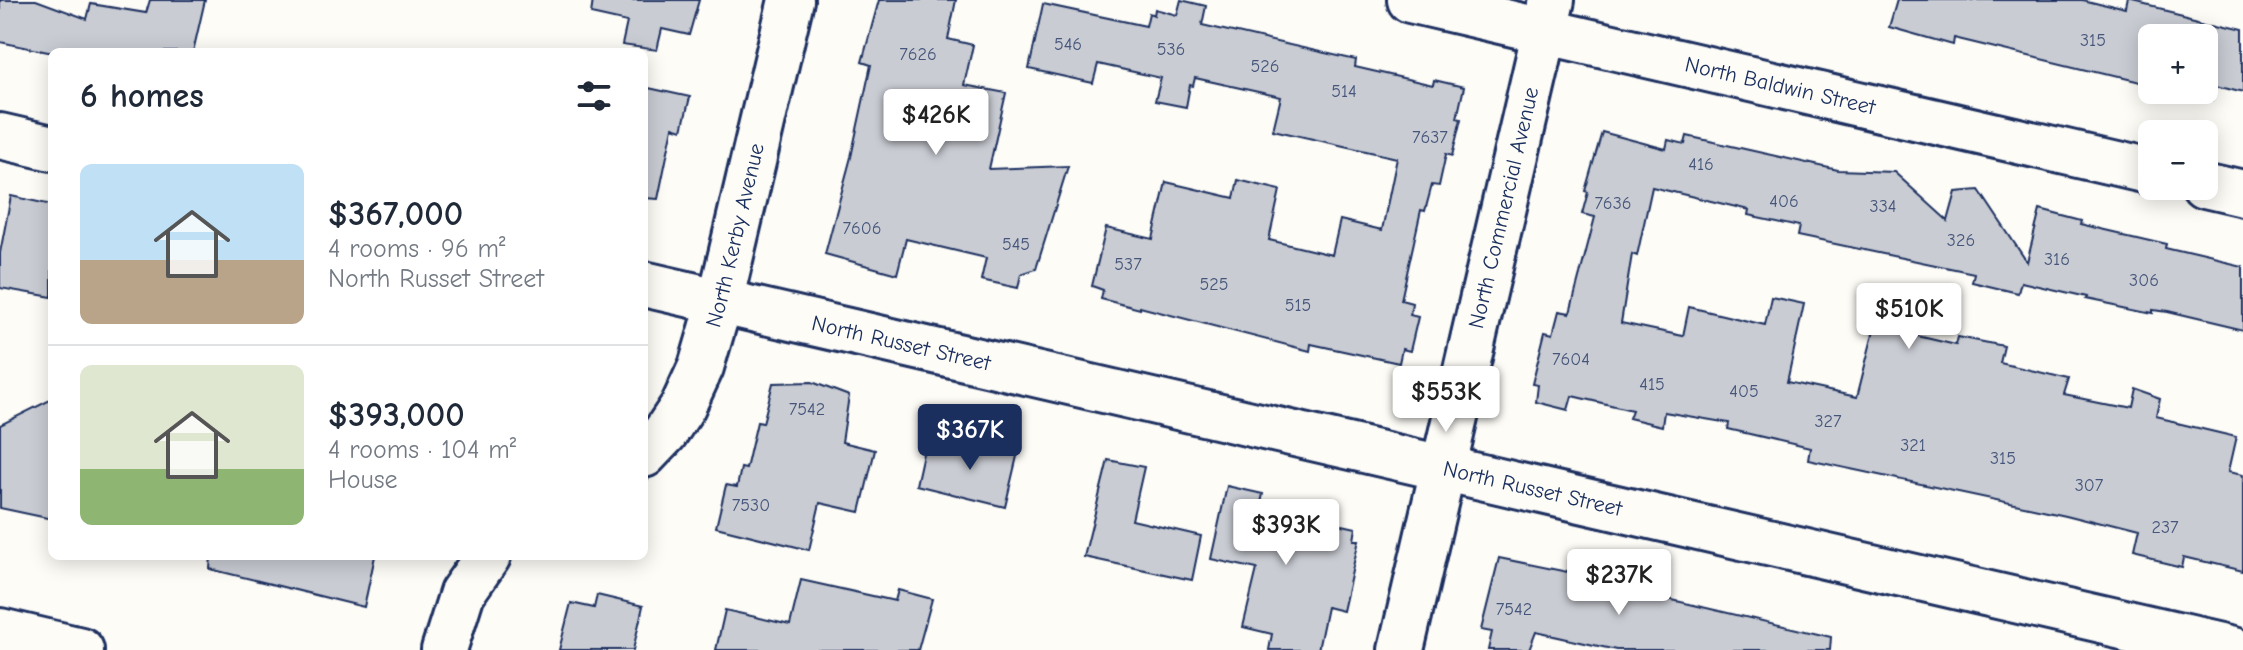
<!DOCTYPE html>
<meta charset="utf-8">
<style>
body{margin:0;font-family:"Comic Neue",sans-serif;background:#f6f6f7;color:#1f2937;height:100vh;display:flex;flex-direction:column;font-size:30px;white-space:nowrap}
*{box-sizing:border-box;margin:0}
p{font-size:26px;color:#747a83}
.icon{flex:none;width:44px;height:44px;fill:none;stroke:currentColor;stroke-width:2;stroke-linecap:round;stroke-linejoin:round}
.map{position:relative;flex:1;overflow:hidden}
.details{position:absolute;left:48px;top:48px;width:600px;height:512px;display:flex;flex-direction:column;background:#fff;border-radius:12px;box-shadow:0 4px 20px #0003}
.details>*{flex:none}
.controls{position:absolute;left:2138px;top:24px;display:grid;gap:16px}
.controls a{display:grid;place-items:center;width:80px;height:80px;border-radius:12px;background:#fff;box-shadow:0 4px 20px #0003;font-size:40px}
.price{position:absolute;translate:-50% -68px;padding:0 18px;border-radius:8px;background:#fff;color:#222;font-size:26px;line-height:52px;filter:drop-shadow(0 2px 4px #0008)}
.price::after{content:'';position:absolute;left:50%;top:48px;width:24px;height:18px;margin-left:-12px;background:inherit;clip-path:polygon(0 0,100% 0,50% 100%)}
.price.active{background:#1b2f5e;color:#fff}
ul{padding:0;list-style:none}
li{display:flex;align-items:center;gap:24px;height:200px;padding:0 32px}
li+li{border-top:2px solid #e0e1e3}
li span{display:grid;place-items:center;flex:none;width:224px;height:160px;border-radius:12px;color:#555}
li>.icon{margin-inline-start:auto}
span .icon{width:96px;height:96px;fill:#fffc;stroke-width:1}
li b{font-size:34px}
h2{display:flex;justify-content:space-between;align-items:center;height:96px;padding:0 32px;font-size:34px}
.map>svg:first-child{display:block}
.building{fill:#c9ccd3;stroke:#1b2f5e;stroke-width:2}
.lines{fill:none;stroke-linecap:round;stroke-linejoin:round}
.minor-casing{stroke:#1b2f5e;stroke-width:50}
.primary-casing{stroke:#1b2f5e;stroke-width:50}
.minor{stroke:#fdfcf7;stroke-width:44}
.primary{stroke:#fdfcf7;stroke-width:44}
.labels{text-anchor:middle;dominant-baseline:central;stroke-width:7;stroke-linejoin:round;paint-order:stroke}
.number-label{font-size:18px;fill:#46567b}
.street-label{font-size:22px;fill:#1b2f5e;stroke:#fdfcf7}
</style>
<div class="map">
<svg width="2243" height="650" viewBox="0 0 2243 650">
<rect width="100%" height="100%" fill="#fdfcf7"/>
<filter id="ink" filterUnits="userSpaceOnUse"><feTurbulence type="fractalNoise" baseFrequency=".0125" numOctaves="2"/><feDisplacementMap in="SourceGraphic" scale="16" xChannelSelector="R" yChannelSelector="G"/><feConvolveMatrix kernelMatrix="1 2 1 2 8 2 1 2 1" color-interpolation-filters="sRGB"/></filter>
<g filter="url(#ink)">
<!-- building -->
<g class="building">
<polygon points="0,0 36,0 87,19 91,4 146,13 150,0 205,0 193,52 48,52 0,42"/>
<polygon points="593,0 699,0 689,35 662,29 657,50 622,45 627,22 591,14"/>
<polygon points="879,0 956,0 948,39 973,45 964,85 1006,93 989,169 1068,166 1036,269 1021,274 1018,288 981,280 986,258 906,239 897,274 825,254 851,157 871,65 862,62"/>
<polygon points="1181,0 1206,6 1202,25 1356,60 1355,67 1433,85 1434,80 1464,87 1457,118 1461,119 1452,156 1446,154 1439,186 1432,185 1425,211 1421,210 1401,300 1412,303 1410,315 1418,317 1410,351 1402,349 1399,363 1311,344 1310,351 1140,307 1140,309 1101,299 1103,290 1092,286 1106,228 1153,239 1166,182 1234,198 1238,180 1280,190 1269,240 1332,255 1340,220 1382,230 1397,158 1273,130 1281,97 1195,78 1193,86 1190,85 1186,107 1155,101 1161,78 1098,64 1093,83 1029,69 1043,4 1146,26 1149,13 1154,15 1155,9 1177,15"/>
<polygon points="1897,0 2082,0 2127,11 2129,1 2243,29 2243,92 2217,85 2213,100 2169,90 2204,90 2204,38 2152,38 2152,86 1954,38 1953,45 1889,27"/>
<polygon points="644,87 690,97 682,130 673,127 658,199 644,198"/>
<polygon points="1602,132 1666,149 1668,140 1685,144 1687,136 1838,170 1894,172 1948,221 1956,192 1979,190 2027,262 2040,210 2082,221 2081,224 2167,244 2166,249 2243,267 2243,330 2167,312 2153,310 2153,313 2085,299 2086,297 2021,282 2018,293 1972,282 1974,273 1797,236 1799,226 1748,215 1749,210 1652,187 1637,256 1632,254 1621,323 1683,336 1689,307 1765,325 1771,297 1804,304 1787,382 1857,397 1875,326 1956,345 1958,337 2004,346 2000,363 2069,379 2064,395 2128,408 2132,389 2160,399 2156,418 2236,437 2228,472 2243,475 2243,571 2184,557 2182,567 2132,555 2137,533 2066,515 1808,460 1810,448 1728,429 1729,423 1664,412 1662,426 1629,418 1632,410 1572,396 1568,410 1536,402 1538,385 1532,384 1545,332 1553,334 1559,311 1570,313 1595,217 1582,214 1588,192 1585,191"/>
<polygon points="11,196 52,205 52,297 0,288 0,253"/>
<polygon points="812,382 849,396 842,442 875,450 860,512 820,503 809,550 716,527 726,485 737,487 741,468 746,469 757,422 763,423 773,383"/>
<polygon points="52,399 52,519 0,508 0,425"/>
<polygon points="956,438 1018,452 1005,507 916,485 924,449 952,455"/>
<polygon points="1108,460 1144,467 1132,520 1201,536 1192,580 1084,557"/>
<polygon points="1227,486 1263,494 1261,503 1286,508 1285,512 1356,528 1354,540 1359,540 1343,611 1327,607 1318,650 1269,650 1272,634 1243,627 1257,569 1211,559"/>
<polygon points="211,556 375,556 364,607 210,569"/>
<polygon points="1499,558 1626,584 1625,589 1831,637 1830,650 1616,650 1536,632 1529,650 1488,650 1492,632 1481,630"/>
<polygon points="801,580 895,601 898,590 932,599 918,650 716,650 725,610 790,625"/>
<polygon points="597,595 643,606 633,650 559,650 571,603 594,608"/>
</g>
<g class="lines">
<!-- minor casing -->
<g class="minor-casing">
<g id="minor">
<path id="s1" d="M1410,0L2152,172"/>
<polyline points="0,136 52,148"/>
<polyline points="2204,184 2243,193"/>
<path id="s2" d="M644,284L2232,650"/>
<path id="s3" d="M644,455L665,433L683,406L701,367L720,302L791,0"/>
<polyline points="444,650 462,593 488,556"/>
<path id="s4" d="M1401,650L1552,0"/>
</g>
</g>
<!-- primary casing -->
<g class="primary-casing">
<polyline id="primary" points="0,631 81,650"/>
</g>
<!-- minor -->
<use href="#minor" class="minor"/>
<!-- primary -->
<use href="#primary" class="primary"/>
</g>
</g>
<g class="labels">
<!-- number labels -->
<g class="number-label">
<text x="2093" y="40">315</text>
<text x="1068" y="44">546</text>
<text x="1171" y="49">536</text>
<text x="918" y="54">7626</text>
<text x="1265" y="66">526</text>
<text x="1344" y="91">514</text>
<text x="1430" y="137">7637</text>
<text x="1701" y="164">416</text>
<text x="1784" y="201">406</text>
<text x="1613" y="203">7636</text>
<text x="1883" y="206">334</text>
<text x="862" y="228">7606</text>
<text x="1961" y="240">326</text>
<text x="1016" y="244">545</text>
<text x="2057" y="259">316</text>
<text x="1128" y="264">537</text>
<text x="2144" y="280">306</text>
<text x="1214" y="284">525</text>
<text x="1298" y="305">515</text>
<text x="1571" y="359">7604</text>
<text x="1652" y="384">415</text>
<text x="1744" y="391">405</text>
<text x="807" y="409">7542</text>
<text x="1828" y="421">327</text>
<text x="1913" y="445">321</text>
<text x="2003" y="458">315</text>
<text x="2089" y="485">307</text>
<text x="751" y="505">7530</text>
<text x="2165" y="527">237</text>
<text x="1514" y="609">7542</text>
</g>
<!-- street labels -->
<g class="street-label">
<text stroke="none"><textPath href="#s1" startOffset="380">North Baldwin Street</textPath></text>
<text stroke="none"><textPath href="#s4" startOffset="454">North Commercial Avenue</textPath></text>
<text stroke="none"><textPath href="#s3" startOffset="242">North Kerby Avenue</textPath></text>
<text stroke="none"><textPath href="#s2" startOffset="264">North Russet Street</textPath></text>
<text stroke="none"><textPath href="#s2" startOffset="912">North Russet Street</textPath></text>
</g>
</g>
</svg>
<div class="controls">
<a>+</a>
<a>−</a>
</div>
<b class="price" style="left:936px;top:157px">$426K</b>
<b class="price" style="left:1909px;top:351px">$510K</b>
<b class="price" style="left:1446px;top:434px">$553K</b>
<b class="price active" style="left:970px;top:472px">$367K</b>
<b class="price" style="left:1286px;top:567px">$393K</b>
<b class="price" style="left:1619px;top:617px">$237K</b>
<section class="details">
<h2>6 homes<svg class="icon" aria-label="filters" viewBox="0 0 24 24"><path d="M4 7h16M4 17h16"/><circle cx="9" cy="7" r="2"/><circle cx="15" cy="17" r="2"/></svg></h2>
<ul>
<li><span style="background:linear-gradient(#bfe0f5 60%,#b9a48a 0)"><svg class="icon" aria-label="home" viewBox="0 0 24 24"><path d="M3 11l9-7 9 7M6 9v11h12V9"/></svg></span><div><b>$367,000</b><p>4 rooms · 96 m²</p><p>North Russet Street</p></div></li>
<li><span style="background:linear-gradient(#dfe7d0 65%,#8fb573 0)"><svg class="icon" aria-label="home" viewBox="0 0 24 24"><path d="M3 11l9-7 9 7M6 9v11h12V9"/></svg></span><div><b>$393,000</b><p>4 rooms · 104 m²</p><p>House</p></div></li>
</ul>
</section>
</div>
